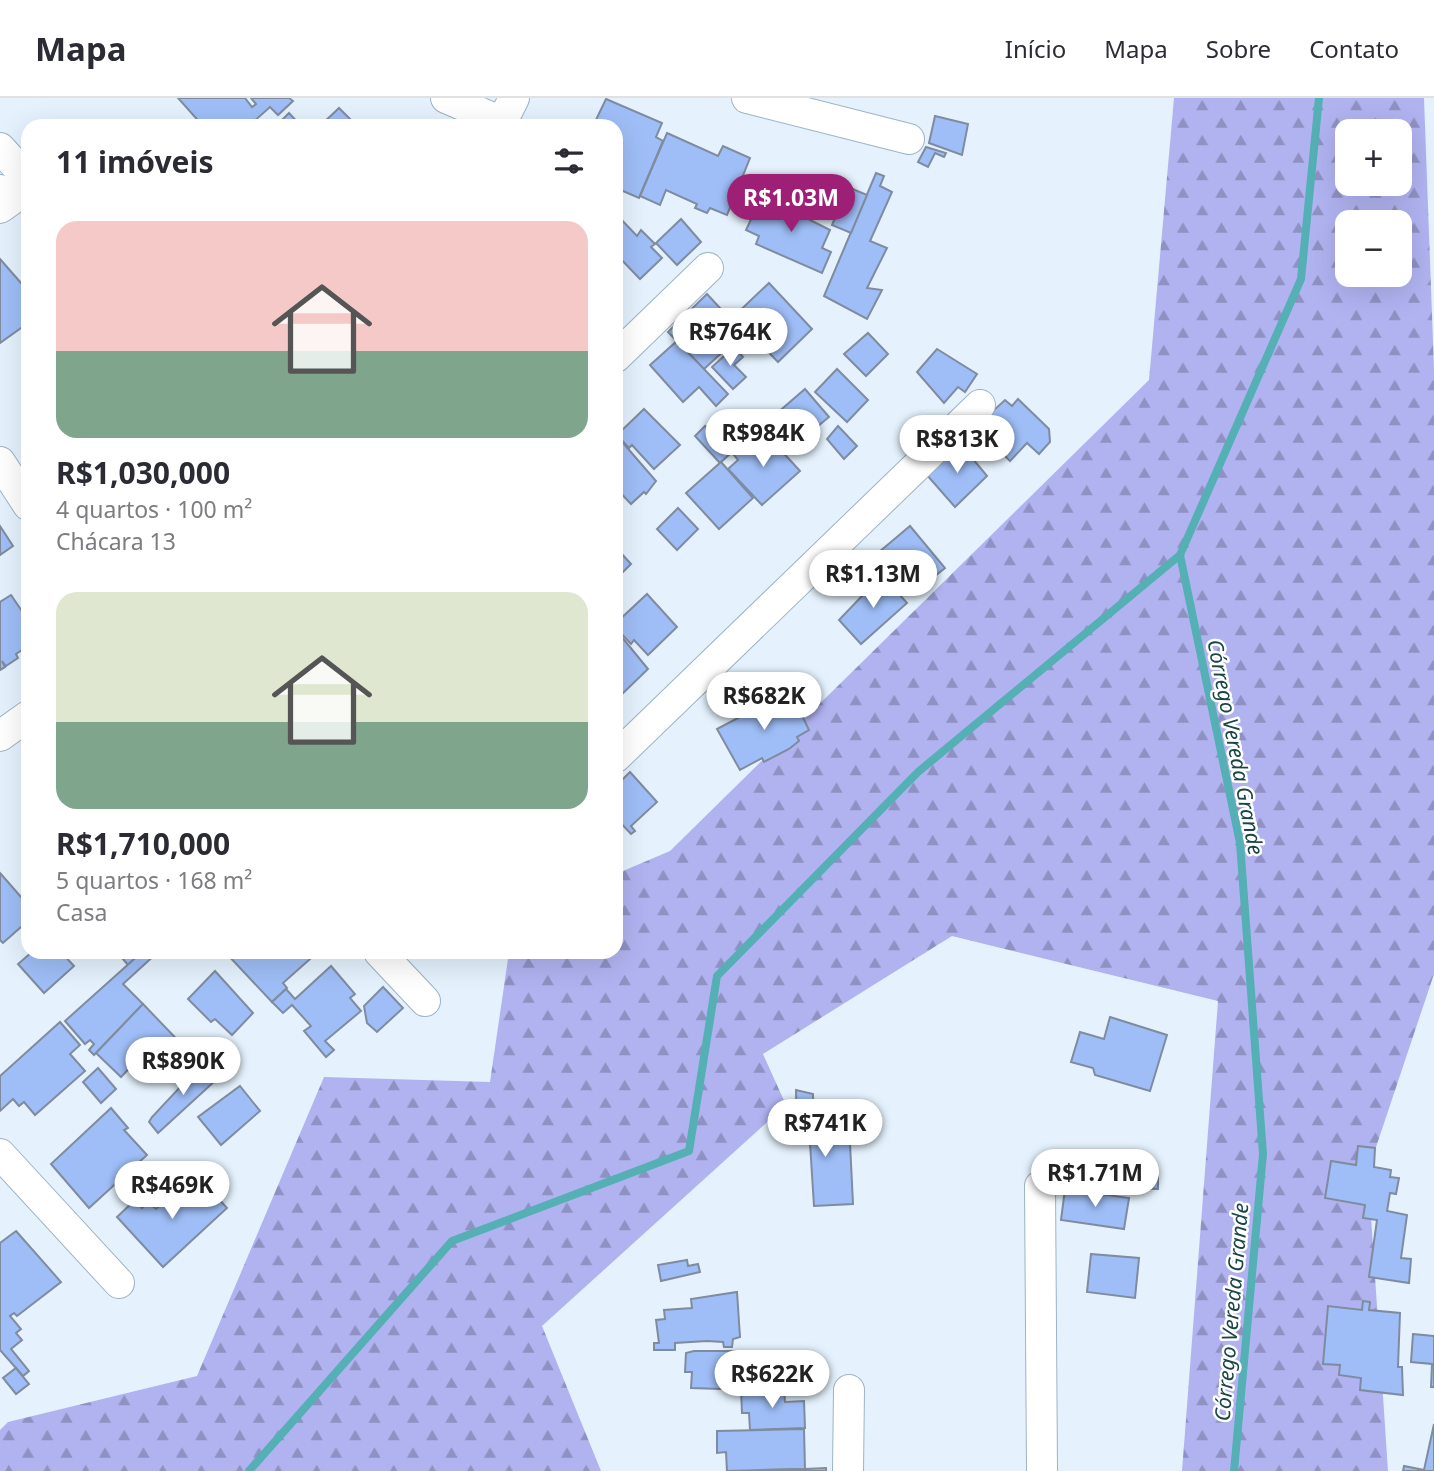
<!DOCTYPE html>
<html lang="pt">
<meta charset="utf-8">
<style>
body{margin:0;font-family:"Noto Sans",sans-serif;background:#f7f7f7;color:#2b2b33;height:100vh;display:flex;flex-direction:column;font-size:26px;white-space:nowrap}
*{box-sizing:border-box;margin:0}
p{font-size:23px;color:#7c7c81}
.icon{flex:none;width:38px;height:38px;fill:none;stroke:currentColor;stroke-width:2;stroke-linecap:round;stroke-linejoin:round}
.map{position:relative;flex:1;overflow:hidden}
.panel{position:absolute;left:21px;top:21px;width:602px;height:840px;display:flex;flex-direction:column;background:#fff;border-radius:21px;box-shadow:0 7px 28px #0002}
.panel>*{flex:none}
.fabs{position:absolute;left:1335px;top:21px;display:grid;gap:14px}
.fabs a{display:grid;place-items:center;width:77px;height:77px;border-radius:14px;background:#fff;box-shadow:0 7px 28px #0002;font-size:35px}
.price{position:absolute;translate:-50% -60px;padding:0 16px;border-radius:24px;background:#fff;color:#222;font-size:23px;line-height:46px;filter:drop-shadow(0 2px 4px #0008)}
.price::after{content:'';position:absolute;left:50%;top:42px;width:21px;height:16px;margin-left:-10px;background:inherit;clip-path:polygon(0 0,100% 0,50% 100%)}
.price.active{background:#9d2076;color:#fff}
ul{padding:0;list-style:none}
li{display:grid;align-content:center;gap:14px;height:371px;padding:0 35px}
li span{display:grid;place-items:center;height:217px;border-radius:21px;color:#555}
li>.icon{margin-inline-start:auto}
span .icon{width:126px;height:126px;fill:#fffc;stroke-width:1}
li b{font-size:30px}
h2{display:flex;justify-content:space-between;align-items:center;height:84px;padding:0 35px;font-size:30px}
header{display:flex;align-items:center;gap:42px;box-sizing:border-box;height:98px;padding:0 35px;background:#fff;border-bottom:2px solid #e1e1e2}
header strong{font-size:33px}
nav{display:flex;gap:38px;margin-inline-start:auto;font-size:24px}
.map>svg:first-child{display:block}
.forest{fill:url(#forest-firs);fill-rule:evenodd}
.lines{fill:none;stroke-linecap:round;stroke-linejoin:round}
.stream{stroke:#54b0b5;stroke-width:8}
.building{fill:#9fbef7;stroke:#7f8b9f;stroke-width:2}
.street-casing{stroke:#9eb3c4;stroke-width:32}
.street{stroke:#fff;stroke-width:30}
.labels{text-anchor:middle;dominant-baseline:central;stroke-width:5;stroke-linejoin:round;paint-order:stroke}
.water-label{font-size:21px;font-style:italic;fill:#1a4547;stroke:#fff}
</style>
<header>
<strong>Mapa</strong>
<nav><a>Início</a><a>Mapa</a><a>Sobre</a><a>Contato</a></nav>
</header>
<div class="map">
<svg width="1434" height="1373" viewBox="0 0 1434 1373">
<defs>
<pattern id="forest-firs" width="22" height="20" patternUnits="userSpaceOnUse" patternTransform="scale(1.75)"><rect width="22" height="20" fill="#b1b3f1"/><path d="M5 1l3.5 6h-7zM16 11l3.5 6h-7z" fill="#8f91c3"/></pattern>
</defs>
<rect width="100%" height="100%" fill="#e5f2fd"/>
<!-- forest -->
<path class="forest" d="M1174,0H1424L1434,271V876L1368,1073L1388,1373H1182L1218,903L952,838L763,956L786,1007L542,1228L601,1373H0V1332L8,1324L197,1278L324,979L490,984L509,854H616V776L670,753L1149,282ZM1348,33H1400V86H1348ZM1348,124H1400V177H1348Z"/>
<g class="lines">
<!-- stream -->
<g class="stream">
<polyline points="249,1373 452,1143 689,1053 717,878 918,674 1180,457"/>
<polyline points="1234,1373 1263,1056 1240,745 1180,457 1301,181 1319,0"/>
</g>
</g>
<!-- building -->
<g class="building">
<polygon points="178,0 245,0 252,9 256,6 251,0 289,0 293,3 278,17 270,9 252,25 254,28 203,28"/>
<polygon points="606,1 662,25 656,39 663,43 639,100 616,90 616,28 593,28"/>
<polygon points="339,10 357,28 320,28"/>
<polygon points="289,15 301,28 276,28"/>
<polygon points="935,18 968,26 962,57 929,45"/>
<polygon points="667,35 718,58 723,48 750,60 727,117 710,110 707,115 695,110 697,106 666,92 660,107 640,98"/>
<polygon points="926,49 946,55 944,59 935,55 928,69 918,64"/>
<polygon points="876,75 884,78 880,88 892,94 870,143 887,150 867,190 882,192 867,221 824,198"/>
<polygon points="848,89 867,97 851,135 832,127"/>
<polygon points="761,100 790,113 793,106 813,115 810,122 830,132 822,150 831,154 822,175 756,146 759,138 746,132"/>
<polygon points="616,116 637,138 641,132 655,146 651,149 662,160 640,181 616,156"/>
<polygon points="681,121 701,144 677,167 656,145"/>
<polygon points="0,161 28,193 28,225 0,245"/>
<polygon points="769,185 812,231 778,264 747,232 743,235 731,221"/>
<polygon points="707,196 743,235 704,271 668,234"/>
<polygon points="868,235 888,256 866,278 844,256"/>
<polygon points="677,243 728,296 716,308 699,289 683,304 650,267"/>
<polygon points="734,249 743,259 734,267 746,279 733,291 712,269"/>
<polygon points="937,251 977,276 965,294 958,289 944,305 917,274"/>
<polygon points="837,271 868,302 847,324 815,294"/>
<polygon points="805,291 829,319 787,354 761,329"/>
<polygon points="1018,301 1049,331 1050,344 1039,356 1027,345 1010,363 1004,357 1000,360 979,342 968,353 959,344 1005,302 1012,308"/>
<polygon points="644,311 680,347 654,371 632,347 629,350 617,337"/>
<polygon points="705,328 731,355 720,365 695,338"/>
<polygon points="838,328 857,348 844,361 827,341"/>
<polygon points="767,337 800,373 762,407 728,371 738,362 734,357 748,344 752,349"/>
<polygon points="617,338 656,383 646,396 644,394 631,406 616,390"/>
<polygon points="959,344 987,378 955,409 926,376"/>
<polygon points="721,364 753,400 719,431 686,395"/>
<polygon points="678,410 698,431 677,452 657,431"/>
<polygon points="0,428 13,448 0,457"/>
<polygon points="910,428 945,470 931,481 916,463 907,471 913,478 906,483 879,454"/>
<polygon points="620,454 631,466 616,481 616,457"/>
<polygon points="882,477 907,505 861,546 839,522"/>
<polygon points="647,496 677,529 648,557 634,542 631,546 616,530 616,525"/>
<polygon points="11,497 28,522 28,553 25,555 22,552 16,556 18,560 6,568 2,563 5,569 0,572 0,504"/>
<polygon points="616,532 648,571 616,602"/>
<polygon points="782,597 798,609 809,632 797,639 799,643 789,651 764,664 762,660 740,672 717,631"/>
<polygon points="630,674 657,704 631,728 635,733 631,736 616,720 616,688"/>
<polygon points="0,775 28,807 28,827 21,829 3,845 0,842"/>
<polygon points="32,854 61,854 74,868 44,895 18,866"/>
<polygon points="117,854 142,854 128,867"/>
<polygon points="142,854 158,854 123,886 143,906 94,957 89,952 94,946 90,942 85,946 65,923"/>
<polygon points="225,854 241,854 244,857 248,854 306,854 310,861 283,885 287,890 272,904"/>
<polygon points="331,868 355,896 350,900 361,913 325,943 334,952 326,959 304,933 311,928 292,907 283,915 272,904 286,891 295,901"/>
<polygon points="215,873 253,915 232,937 215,921 211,924 188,901"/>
<polygon points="383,889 403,910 377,934 367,925 364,908"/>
<polygon points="143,906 191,956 166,982 141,958 121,979 96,955"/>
<polygon points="1110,919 1167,937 1150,993 1095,977 1093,970 1071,964 1080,934 1104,941"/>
<polygon points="60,924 80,947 70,956 85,973 35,1017 24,1004 19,1008 13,1001 0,1013 0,978"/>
<polygon points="201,965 216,982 158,1035 149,1024 152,1019 184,985 182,982"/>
<polygon points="98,970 116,991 101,1005 83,984"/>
<polygon points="240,988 260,1013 221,1047 198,1019"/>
<polygon points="796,992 813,996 814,1045 850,1045 853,1106 814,1108 810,1045 797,1046"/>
<polygon points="111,1010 128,1030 124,1032 147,1057 89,1110 51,1066"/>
<polygon points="1358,1048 1375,1050 1374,1069 1391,1072 1390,1079 1399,1080 1396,1096 1390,1095 1387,1113 1407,1117 1401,1160 1411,1161 1409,1185 1369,1179 1377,1122 1363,1120 1365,1107 1325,1100 1331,1063 1356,1067"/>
<polygon points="1129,1076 1158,1078 1158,1091 1128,1090"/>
<polygon points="187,1083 199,1095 207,1088 227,1110 163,1169 117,1119 135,1102 142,1110 148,1104 156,1111"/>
<polygon points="1065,1091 1129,1100 1124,1131 1061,1122"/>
<polygon points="16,1133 61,1184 17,1218 14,1215 10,1218 21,1231 16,1235 22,1242 11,1251 29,1273 23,1278 0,1252 0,1145"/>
<polygon points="1091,1156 1139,1160 1135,1200 1087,1194"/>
<polygon points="687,1162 688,1168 698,1166 700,1174 661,1183 658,1167"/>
<polygon points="737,1194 740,1239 733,1241 732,1249 724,1249 723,1244 707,1243 675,1245 675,1252 654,1252 654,1245 659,1245 656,1222 665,1221 664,1212 692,1210 691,1201"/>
<polygon points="1363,1203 1370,1204 1369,1212 1400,1215 1398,1269 1402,1269 1403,1297 1360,1292 1361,1280 1339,1277 1340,1267 1323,1266 1328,1208 1362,1212"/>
<polygon points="1413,1236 1434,1238 1434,1289 1431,1289 1432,1266 1411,1264"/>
<polygon points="694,1253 754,1253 751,1292 691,1290 692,1274 685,1274 686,1255"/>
<polygon points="16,1270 29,1286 16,1296 3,1280"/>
<polygon points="772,1291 784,1291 785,1304 804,1303 805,1330 750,1332 749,1315 742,1315 741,1292"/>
<polygon points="1434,1326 1434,1373 1403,1373 1404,1368 1424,1372"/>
<polygon points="804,1331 805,1371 727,1373 726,1354 717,1355 717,1333"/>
<polygon points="826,1370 826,1373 761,1372 805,1371"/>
</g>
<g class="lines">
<!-- street casing -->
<g class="street-casing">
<g id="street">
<polyline points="446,0 502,24 514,0"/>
<polyline points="747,0 909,41"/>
<polyline points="0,50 28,81"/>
<polyline points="0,92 10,103 0,110"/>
<polyline points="616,259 708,170"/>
<polyline points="0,364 28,407"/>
<polyline points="0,638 28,618"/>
<polyline points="616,659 980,307"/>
<polyline points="379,854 425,903"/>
<polyline points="0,1056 119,1185"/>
<polyline points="1040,1088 1042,1373"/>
<polyline points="848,1373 849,1292"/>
</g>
</g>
<!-- street -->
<use href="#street" class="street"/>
</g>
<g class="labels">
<!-- water labels -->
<g class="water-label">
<text transform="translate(1236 649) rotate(79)">Córrego Vereda Grande</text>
<text transform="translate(1231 1214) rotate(-85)">Córrego Vereda Grande</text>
</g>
</g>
</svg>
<div class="fabs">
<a>+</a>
<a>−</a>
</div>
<b class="price active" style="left:791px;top:136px">R$1.03M</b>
<b class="price" style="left:730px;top:270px">R$764K</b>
<b class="price" style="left:763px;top:371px">R$984K</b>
<b class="price" style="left:957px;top:377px">R$813K</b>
<b class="price" style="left:873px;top:512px">R$1.13M</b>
<b class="price" style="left:764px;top:634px">R$682K</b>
<b class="price" style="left:183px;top:999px">R$890K</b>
<b class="price" style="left:825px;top:1061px">R$741K</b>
<b class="price" style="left:1095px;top:1111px">R$1.71M</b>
<b class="price" style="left:172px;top:1123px">R$469K</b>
<b class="price" style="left:772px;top:1312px">R$622K</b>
<section class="panel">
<h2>11 imóveis<svg class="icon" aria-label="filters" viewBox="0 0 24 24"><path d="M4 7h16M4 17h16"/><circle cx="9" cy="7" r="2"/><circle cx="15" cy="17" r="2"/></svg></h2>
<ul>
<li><span style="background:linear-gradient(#f6c9c9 60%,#7fa58c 0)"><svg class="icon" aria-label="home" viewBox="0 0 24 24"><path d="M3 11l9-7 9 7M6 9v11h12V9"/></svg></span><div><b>R$1,030,000</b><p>4 quartos · 100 m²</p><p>Chácara 13</p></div></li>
<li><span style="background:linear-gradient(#dfe7d0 60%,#7fa58c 0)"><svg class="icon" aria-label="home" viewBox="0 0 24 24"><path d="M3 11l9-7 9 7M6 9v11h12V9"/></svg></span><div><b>R$1,710,000</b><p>5 quartos · 168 m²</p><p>Casa</p></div></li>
</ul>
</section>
</div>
